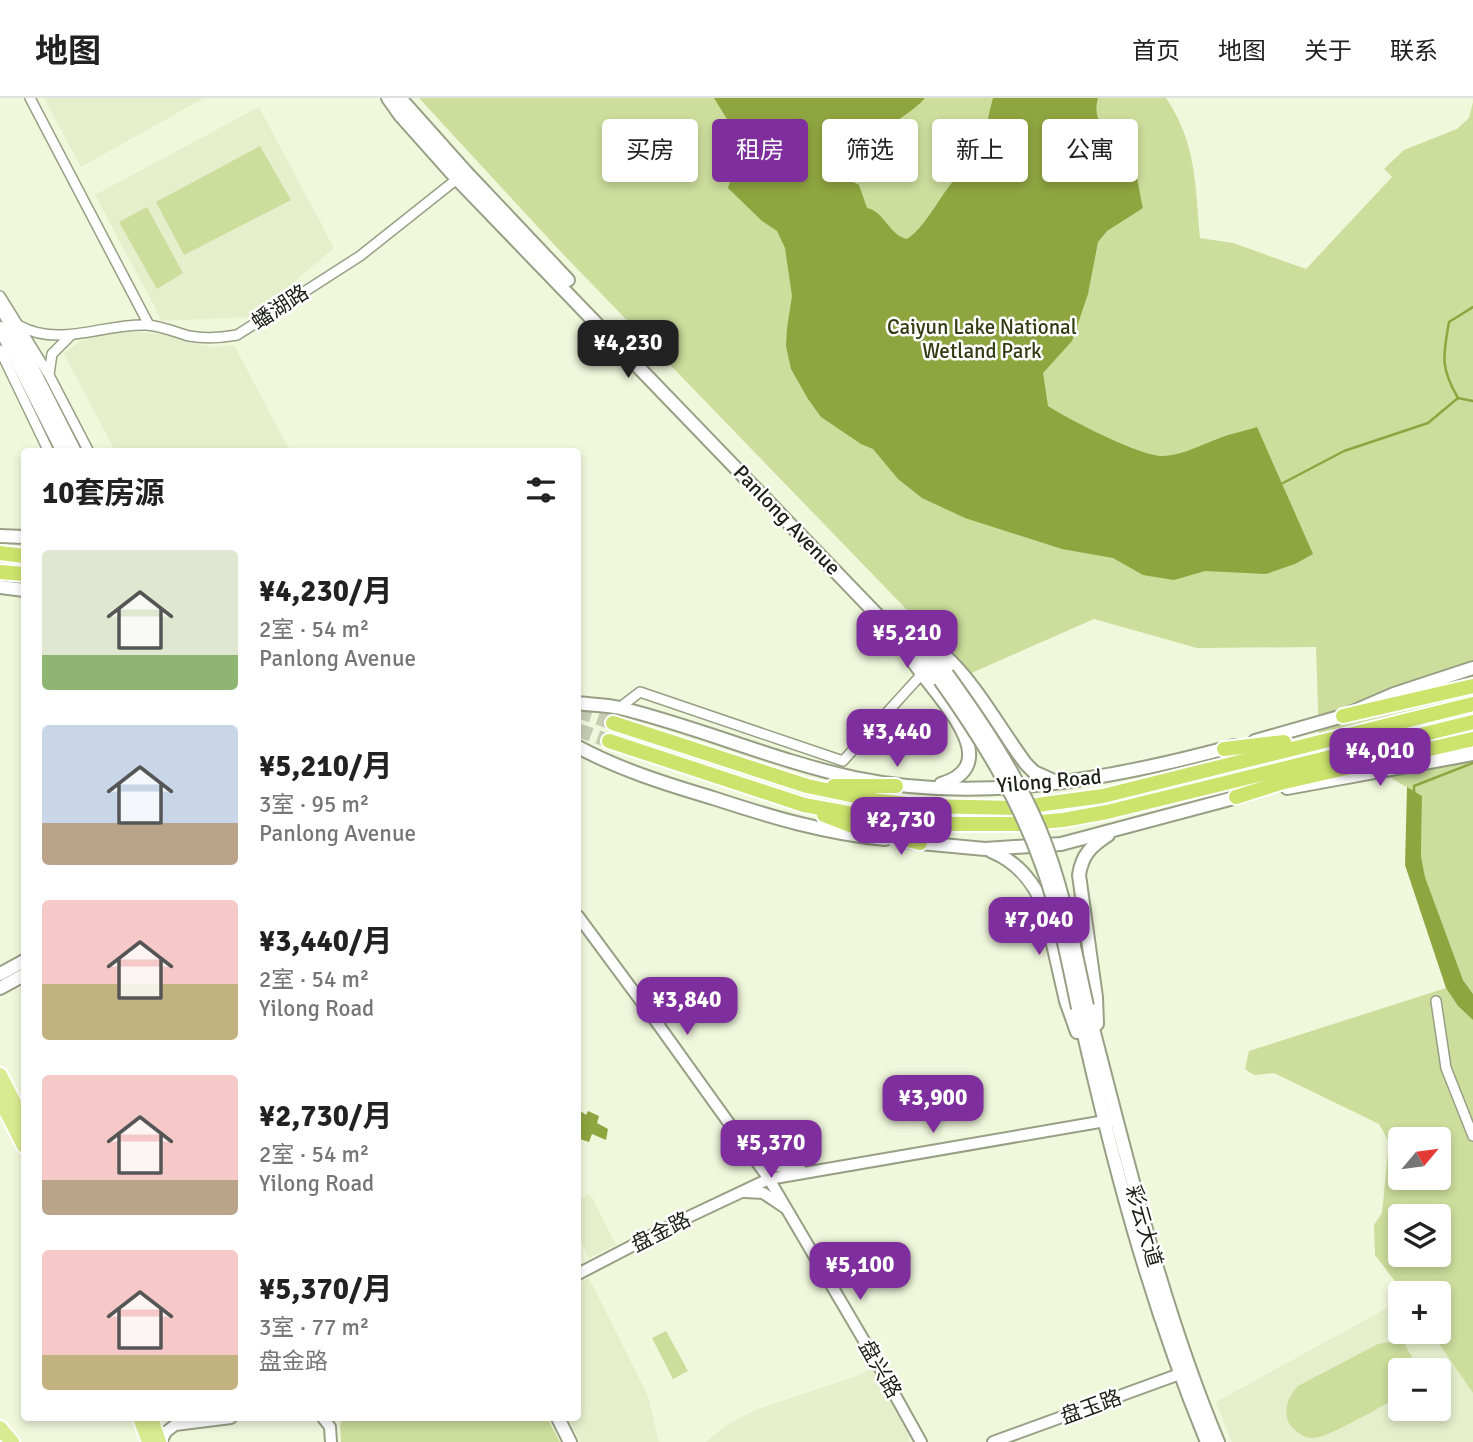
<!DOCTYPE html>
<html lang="zh">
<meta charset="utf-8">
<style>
body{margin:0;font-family:Signika,"Noto Sans SC",sans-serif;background:#f6f6f6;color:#222;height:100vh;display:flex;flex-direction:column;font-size:26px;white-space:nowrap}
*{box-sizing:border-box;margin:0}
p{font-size:23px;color:#767676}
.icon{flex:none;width:38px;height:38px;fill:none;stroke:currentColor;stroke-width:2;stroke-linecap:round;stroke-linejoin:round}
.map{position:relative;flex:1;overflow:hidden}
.drawer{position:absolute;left:21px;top:350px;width:560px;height:973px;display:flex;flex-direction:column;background:#fff;border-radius:7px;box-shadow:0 4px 10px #0003}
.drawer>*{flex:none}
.hud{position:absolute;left:602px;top:21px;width:665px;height:63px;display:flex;gap:14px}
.needle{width:46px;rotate:61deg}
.buttons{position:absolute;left:1388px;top:1029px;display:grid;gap:14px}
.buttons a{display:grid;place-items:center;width:63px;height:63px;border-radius:7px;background:#fff;box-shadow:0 4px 10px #0003;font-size:35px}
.price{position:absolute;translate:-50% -60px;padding:0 16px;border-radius:14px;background:#7f2e9d;color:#fff;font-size:23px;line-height:46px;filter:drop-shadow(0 2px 4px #0008)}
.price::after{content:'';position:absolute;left:50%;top:42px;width:21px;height:16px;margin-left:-10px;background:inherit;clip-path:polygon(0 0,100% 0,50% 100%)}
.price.active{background:#222;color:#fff}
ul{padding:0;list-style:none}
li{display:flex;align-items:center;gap:21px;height:175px;padding:0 21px}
li span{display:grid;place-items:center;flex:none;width:196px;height:140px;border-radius:7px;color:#555}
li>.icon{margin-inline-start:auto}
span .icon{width:84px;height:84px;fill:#fffc;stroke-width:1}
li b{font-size:30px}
h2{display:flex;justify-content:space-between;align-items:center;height:84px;padding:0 21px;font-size:30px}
.tag{padding:0 24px;border-radius:7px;background:#fff;box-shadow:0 4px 10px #0003;font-size:24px;line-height:63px}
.tag.active{background:#7f2e9d;color:#fff}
header{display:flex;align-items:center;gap:42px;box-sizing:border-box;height:98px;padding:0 35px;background:#fff;border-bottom:2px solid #e0e0e0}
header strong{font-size:33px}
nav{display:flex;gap:38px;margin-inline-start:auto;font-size:24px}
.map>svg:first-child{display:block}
.built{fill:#e5efcc;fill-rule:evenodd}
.green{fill:#ccdd9c;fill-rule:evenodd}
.water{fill:#8fa540}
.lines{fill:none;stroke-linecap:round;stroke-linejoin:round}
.stream{stroke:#8fa540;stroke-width:2.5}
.trunk-tunnel{stroke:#c6cdb4;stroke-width:14;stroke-dasharray:14 7;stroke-linecap:butt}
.minor-casing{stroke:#979f85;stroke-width:12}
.tertiary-casing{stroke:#979f85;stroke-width:14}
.secondary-casing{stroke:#979f85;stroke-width:16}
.primary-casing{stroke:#fff;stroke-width:18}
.trunk-casing{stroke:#fff;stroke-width:18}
.minor{stroke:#fff;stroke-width:9}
.tertiary{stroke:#fff;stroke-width:10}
.secondary{stroke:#fff;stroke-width:12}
.primary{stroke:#d9eb91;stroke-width:14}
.trunk{stroke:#cce46c;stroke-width:14}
.secondary-bridge-casing{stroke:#979f85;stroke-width:16;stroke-linecap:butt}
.secondary-bridge{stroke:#fff;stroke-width:12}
.labels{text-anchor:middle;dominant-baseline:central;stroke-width:5;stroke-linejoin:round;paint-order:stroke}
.street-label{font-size:21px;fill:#1d2016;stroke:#fff}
.park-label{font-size:21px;fill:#323b11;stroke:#fff}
</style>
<header>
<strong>地图</strong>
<nav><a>首页</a><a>地图</a><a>关于</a><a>联系</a></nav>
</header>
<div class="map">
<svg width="1473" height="1344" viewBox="0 0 1473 1344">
<rect width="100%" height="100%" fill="#f0f8dc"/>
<!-- built -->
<g class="built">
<polygon points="44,0 204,0 81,69"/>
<polygon points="259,9 334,150 253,219 162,223 95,97"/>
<polygon points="117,233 164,236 191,245 214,249 234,247 290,353 115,353 64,256 80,243"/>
<polygon points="590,1096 616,1147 589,1160 578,1138 578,1102"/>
<polygon points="589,1180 648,1298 658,1342 660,1344 580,1344 568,1320 578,1320 578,1186"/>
<path d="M1400,1203V1234H1431L1473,1295V1344H1232L1216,1304ZM1400,1272H1438V1311H1400Z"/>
<polygon points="872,1270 909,1338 909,1344 706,1344 725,1328 755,1312 857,1278"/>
</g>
<!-- green -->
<g class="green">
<path d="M419,0H1166C1197,46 1195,87 1200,140L1233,145L1306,171L1392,79L1384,71L1404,52L1457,31L1469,20L1473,4V896L1463,882L1425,779L1421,758L1422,698L1319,638L1316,549L1197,550L1094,521L969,576L562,155Z"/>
<polygon points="260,48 291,102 184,157 156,104"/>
<polygon points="147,109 183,175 157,191 119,124"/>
<path d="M1446,890L1458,908L1473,922V1295L1431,1234H1438V1195H1404L1375,1157L1374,1127L1382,1115L1389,1044L1379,1026L1274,975L1254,977L1245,971L1249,953ZM1400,1041H1438V1080H1400ZM1400,1118H1438V1157H1400Z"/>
<polygon points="666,1233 688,1273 673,1281 652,1240"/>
<path d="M1403,1243L1419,1272H1400V1298C1382,1307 1327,1342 1310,1340C1302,1339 1291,1330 1288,1323C1283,1310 1289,1298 1298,1288L1378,1246L1390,1244L1397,1246Z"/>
<polygon points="342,1320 547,1320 560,1344 341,1344 340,1328"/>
</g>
<!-- water -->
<g class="water">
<path d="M714,0H925C903,26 856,36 857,77L851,83L859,87L867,110C884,113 889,137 907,141C928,129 949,78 964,75L973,80L984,76C983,66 987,64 989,55C990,45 987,37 987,27C988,19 991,8 993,0H1098C1089,30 1119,38 1131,61C1138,75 1139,95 1143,110L1107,133L1098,144L1088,196L1072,243L1043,275L1048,308C1068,321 1141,359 1163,358C1184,357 1200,347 1220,340C1232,335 1245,333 1257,329L1313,456L1295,466L1266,476L1205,473L1174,482L1143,477L1113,460L1062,451L965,420L922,400L898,381L873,351L861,346L821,319L808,301L791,271L786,248L787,230L792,198L785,150L777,133L762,123L728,90L739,55L730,26Z"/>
<polygon points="1407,689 1422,698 1421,758 1425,779 1463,882 1473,896 1473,922 1458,908 1446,890 1405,767"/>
<polygon points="578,1011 586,1017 588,1013 599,1018 597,1025 608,1031 606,1042 592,1036 589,1044 580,1041 578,1034"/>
</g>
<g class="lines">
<!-- stream -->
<g class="stream">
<path d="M1458,300C1440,269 1443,258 1449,224L1473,209"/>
<polyline points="1283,385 1344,353 1428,325 1458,300 1473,303"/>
<polyline points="1414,695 1414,688 1473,665"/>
</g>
<!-- trunk-tunnel -->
<g class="trunk-tunnel">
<polyline points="578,613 613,625"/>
<polyline points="578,632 609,643"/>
</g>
<!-- minor casing -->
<g class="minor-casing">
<g id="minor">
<polyline points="30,0 149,227"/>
<polyline points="0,198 49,277 89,354"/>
<path d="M20,228C60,250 104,225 147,227C161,228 175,234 189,238C206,241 220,240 237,237L360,158L457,81"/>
<polyline points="0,252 49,354"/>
<polyline points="49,276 52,256 71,237"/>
<polyline points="619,610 640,594 843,663 921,577"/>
<polyline points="1436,903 1446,970 1473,1038"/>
</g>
</g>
<!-- tertiary casing -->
<g class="tertiary-casing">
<g id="tertiary">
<polyline points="578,818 660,929 769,1081 876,1263 921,1344"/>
<polyline points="752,1059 776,1068 801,1072"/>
<polyline points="745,1094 763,1095 784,1109"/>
<polyline points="578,1176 682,1122 769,1081 1111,1022"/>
<polyline points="323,1320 330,1329 331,1344"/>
<polyline points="161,1344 166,1334 175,1327 231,1320"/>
<polyline points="993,1344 1188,1273"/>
</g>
</g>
<!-- secondary casing -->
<g class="secondary-casing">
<g id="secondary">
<polyline points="388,0 400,17 457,81 940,582"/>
<polyline points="400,0 466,74 568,182"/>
<polyline points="0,206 75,354"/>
<polyline points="0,230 63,354"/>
<polyline points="0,438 24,439"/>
<polyline points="0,489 24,492"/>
<path d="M902,530C916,538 931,546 944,557C977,587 999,630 1026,666L1034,674L1054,683"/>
<polyline points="913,541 947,576"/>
<path d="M911,560C931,594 1011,665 941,686"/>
<path d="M578,605C591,607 606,607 620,610C699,629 775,663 855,680C980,706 1112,681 1234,648"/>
<polyline points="1255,643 1343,618 1394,596 1473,570"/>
<path d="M578,649C621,672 666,686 713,700C771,719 824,735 885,741"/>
<polyline points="1287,690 1473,656"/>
<polyline points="910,744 985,751 1061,746 1245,697"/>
<path d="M991,753C1018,764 1034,784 1045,811L1066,903L1077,934"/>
<polyline points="0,876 24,863"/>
<polyline points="0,890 24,877"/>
<path d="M1087,908C1126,1055 1159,1203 1218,1344"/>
<path d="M1078,910C1111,1058 1149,1204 1207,1344"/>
<path d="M1097,926L1096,899L1079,777C1082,757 1091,748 1108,737"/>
<polyline points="558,1320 570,1344"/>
</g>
</g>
<!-- primary casing -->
<g class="primary-casing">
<g id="primary">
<polyline points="0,977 24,1024"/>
<polyline points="0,1001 24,1048"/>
<polyline points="140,1320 149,1344"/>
<polyline points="151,1320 159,1344"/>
<polyline points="0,1330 12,1344"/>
</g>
</g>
<!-- trunk casing -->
<g class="trunk-casing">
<g id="trunk">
<polyline points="0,455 24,458"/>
<polyline points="0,474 24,476"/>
<polyline points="1343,618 1473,588"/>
<polyline points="613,625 807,688 879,703 926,708 1015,710 1103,698 1473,606"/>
<polyline points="609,643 804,707 875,720 924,726 1019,726 1063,722 1107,714 1473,624"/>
<polyline points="1224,651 1284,644"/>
<polyline points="834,688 896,688"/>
<polyline points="1236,699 1280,685 1473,641"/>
<polyline points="824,717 850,727 920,745"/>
</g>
</g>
<!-- minor -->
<use href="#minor" class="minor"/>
<!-- tertiary -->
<use href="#tertiary" class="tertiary"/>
<!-- secondary -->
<use href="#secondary" class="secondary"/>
<!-- primary -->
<use href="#primary" class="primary"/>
<!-- trunk -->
<use href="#trunk" class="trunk"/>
<!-- secondary-bridge casing -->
<g class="secondary-bridge-casing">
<g id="secondary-bridge">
<path d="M947,576C983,626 1016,675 1040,732C1063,788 1074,849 1087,908"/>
<path d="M940,582C982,641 1019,701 1043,770C1059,815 1068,863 1078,910"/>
</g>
</g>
<!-- secondary-bridge -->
<use href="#secondary-bridge" class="secondary-bridge"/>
</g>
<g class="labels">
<!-- street labels -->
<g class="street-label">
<text transform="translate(280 209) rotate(-33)">蟠湖路</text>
<text transform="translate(787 422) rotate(46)">Panlong Avenue</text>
<text transform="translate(1049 683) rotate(-5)">Yilong Road</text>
<text transform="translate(1144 1128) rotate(74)">彩云大道</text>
<text transform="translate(661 1134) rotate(-27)">盘金路</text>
<text transform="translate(880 1271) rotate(60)">盘兴路</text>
<text transform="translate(1091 1309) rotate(-20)">盘玉路</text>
</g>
<!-- park labels -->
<g class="park-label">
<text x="982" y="229">Caiyun Lake National<tspan x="982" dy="24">Wetland Park</tspan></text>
</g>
</g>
</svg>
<div class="buttons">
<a><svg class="needle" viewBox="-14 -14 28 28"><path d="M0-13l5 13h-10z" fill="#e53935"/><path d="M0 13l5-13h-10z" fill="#767676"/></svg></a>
<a><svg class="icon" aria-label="layers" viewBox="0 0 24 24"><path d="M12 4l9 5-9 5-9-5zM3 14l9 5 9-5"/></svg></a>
<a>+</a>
<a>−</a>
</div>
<b class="price active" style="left:628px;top:282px">¥4,230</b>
<b class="price" style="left:907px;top:572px">¥5,210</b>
<b class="price" style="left:897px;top:671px">¥3,440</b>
<b class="price" style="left:1380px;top:690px">¥4,010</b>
<b class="price" style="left:901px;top:759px">¥2,730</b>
<b class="price" style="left:1039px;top:859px">¥7,040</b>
<b class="price" style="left:687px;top:939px">¥3,840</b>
<b class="price" style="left:933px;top:1037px">¥3,900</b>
<b class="price" style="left:771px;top:1082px">¥5,370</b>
<b class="price" style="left:860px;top:1204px">¥5,100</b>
<div class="hud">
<a class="tag">买房</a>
<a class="tag active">租房</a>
<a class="tag">筛选</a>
<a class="tag">新上</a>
<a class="tag">公寓</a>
</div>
<section class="drawer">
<h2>10套房源<svg class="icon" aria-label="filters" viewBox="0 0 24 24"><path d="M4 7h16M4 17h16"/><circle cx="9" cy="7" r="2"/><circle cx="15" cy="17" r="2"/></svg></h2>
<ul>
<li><span style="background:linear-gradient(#dfe7d0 75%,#8fb573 0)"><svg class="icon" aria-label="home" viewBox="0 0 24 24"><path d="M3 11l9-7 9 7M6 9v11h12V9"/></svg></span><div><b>¥4,230/月</b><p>2室 · 54 m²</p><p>Panlong Avenue</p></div></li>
<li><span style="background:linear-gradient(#c9d6e8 70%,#b9a48a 0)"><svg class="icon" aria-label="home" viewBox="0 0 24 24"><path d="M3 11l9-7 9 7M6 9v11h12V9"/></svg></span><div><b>¥5,210/月</b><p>3室 · 95 m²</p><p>Panlong Avenue</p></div></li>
<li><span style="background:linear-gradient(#f6c9c9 60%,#c2b280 0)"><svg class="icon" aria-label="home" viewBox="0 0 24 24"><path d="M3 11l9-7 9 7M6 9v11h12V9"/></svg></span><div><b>¥3,440/月</b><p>2室 · 54 m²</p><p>Yilong Road</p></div></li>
<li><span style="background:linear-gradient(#f6c9c9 75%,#b9a48a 0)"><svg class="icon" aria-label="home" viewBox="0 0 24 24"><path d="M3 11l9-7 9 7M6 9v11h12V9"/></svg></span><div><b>¥2,730/月</b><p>2室 · 54 m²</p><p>Yilong Road</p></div></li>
<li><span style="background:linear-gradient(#f6c9c9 75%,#c2b280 0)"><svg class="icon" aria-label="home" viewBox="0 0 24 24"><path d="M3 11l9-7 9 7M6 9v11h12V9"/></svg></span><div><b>¥5,370/月</b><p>3室 · 77 m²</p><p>盘金路</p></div></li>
</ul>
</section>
</div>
